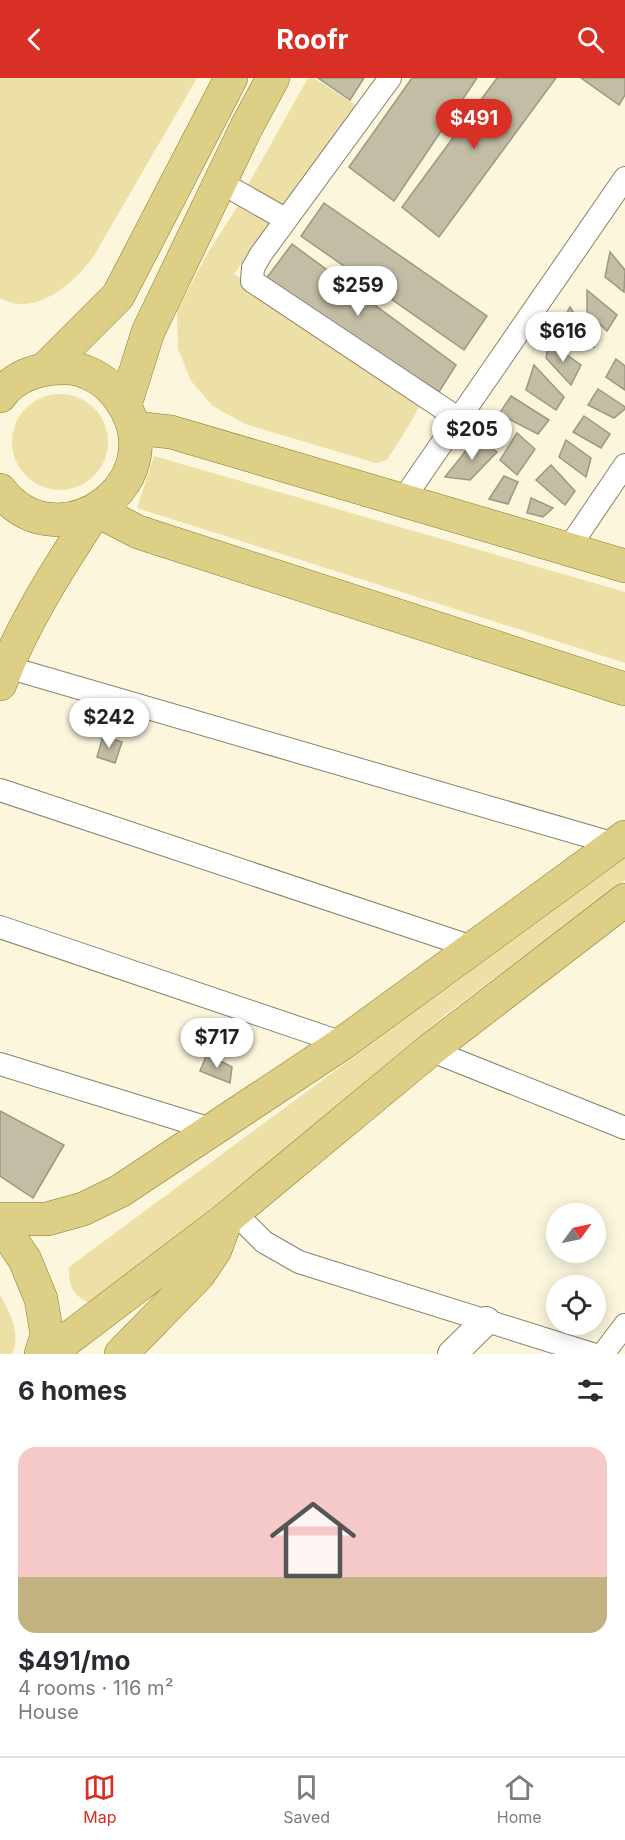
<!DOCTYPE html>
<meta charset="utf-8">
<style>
body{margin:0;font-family:Inter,sans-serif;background:#f7f7f7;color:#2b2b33;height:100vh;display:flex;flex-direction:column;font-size:22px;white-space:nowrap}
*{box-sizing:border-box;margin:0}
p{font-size:20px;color:#7c7c81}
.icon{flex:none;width:33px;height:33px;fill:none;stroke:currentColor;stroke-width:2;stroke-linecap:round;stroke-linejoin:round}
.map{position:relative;height:1276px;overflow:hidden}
.side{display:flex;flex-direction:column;background:#fff;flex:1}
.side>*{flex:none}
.needle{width:39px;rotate:57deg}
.fabs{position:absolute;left:546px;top:1125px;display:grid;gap:12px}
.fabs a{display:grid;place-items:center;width:60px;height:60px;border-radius:50%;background:#fff;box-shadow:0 3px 15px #0003;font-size:30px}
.price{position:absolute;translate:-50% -51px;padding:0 14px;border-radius:21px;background:#fff;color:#222;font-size:20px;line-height:39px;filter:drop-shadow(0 2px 3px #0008)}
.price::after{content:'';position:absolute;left:50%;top:36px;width:18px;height:14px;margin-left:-9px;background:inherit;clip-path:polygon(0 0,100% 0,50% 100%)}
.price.on{background:#d93025;color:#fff}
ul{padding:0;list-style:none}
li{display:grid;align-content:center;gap:12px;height:318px;padding:0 18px}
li+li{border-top:2px solid #e1e1e2}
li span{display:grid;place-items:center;height:186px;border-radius:18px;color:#555}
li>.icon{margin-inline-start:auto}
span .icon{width:108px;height:108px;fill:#fffc;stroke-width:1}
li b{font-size:26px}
h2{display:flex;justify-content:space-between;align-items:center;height:72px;padding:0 18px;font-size:26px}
header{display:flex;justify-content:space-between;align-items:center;height:78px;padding:0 18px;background:#d93025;color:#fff;font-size:27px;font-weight:700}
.tab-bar{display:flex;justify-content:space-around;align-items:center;height:84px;border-top:2px solid #e1e1e2;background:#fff;font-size:16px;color:#7c7c81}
.tab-bar a{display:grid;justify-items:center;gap:3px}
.tab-bar .on{color:#d93025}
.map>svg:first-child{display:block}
.green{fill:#ede0a6}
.building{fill:#c2bda4;stroke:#9c9880;stroke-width:1.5}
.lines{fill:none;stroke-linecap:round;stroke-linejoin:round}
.minor-casing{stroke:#87826b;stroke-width:24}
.tertiary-casing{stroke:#87826b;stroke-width:30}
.primary-casing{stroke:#897927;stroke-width:34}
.minor{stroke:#fff;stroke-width:22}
.tertiary{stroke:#fff;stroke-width:28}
.primary{stroke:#ddcf86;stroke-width:33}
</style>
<header><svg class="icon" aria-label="back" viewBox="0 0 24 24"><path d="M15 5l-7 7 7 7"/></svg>Roofr<svg class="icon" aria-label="search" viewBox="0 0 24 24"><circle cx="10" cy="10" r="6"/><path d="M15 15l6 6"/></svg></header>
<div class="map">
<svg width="625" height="1276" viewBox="0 0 625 1276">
<rect width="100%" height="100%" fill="#fbf6dc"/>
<!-- green -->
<g class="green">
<path d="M0,0H197L92,181C75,202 48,228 18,226C12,225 5,222 0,220Z"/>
<polygon points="308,0 314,0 357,28 283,134 245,112"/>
<polygon points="241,123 275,142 234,196 423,321 411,344 387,382 376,385 245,346 213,328 191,303 178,271 177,233 207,176"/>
<circle cx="60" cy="364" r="48"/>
<polygon points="154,378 625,514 625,585 137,430"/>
<path d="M625,779V802L444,938L332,1032L235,1115L93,1226C74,1220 68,1208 69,1189Z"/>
<path d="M0,1217C10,1235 21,1255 12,1276H0Z"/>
</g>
<!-- building -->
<g class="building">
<polygon points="318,0 364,0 350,22"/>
<polygon points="412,0 477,0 394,123 349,89"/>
<polygon points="497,0 556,0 439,159 402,129"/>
<polygon points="581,0 625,0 625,17 619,27"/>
<polygon points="324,125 487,238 464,272 301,158"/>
<polygon points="292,166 456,287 439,314 265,202"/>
<polygon points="610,174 625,192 624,214 605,199"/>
<polygon points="587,212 617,237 607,253 587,234"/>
<polygon points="570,229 594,269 574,270 561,245"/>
<polygon points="549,264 581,287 571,307 546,280"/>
<polygon points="616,281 625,288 625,312 606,299"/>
<polygon points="534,287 564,319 556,332 526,312"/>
<polygon points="598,311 625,329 625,331 614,340 588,327"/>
<polygon points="511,318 549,342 538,356 499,336"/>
<polygon points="584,338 610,356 601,370 573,354"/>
<polygon points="517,355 535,371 517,397 500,382"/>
<polygon points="477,359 497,374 470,402 445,399"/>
<polygon points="566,362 591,380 586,399 559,379"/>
<polygon points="551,387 575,413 565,427 536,402"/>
<polygon points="504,398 518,404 508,426 489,421"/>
<polygon points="531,420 553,430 543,439 527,435"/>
<polygon points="103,658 122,664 115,685 97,679"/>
<polygon points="207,976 232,989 230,1005 200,993"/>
<polygon points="0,1033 64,1067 33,1120 0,1098"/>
</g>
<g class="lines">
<!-- minor casing -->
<g class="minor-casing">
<g id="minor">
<polyline points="390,0 261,176 253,190 252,203 459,341"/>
<polyline points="220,104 285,141"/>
<polyline points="402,423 625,100"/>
<polyline points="568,471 625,387"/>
<polyline points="7,589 615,766"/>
<polyline points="0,712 475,870"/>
<polyline points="0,849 343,965"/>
<polyline points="430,972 625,1050"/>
<polyline points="0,986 211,1051"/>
<polyline points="234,1134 264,1164 299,1184 592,1276"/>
<polyline points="603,1276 625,1247"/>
</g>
</g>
<!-- tertiary casing -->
<g class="tertiary-casing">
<polyline id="tertiary" points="452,1276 486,1243"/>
</g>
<!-- primary casing -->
<g class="primary-casing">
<g id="primary">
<polyline points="46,290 118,218 231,0"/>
<path d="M0,318C15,297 40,290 64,290C83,289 104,301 116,316C183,399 60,490 0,412"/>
<polyline points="125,327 148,254 246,50 273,0"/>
<polyline points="135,350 171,354 625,488"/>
<path d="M0,606C23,544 60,488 96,432L138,454L625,611"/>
<polyline points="0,1141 47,1141 83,1131 120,1113 343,965 625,759"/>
<polyline points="0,1145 25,1182 41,1221 47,1257 41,1276"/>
<polyline points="48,1276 226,1141 430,972 625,822"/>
<polyline points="121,1276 199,1196 215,1172 225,1145"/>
</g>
</g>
<!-- minor -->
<use href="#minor" class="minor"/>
<!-- tertiary -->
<use href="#tertiary" class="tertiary"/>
<!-- primary -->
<use href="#primary" class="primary"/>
</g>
</svg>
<div class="fabs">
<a><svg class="needle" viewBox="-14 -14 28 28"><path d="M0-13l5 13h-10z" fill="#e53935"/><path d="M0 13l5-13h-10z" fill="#7c7c81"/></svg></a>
<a><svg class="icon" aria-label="locate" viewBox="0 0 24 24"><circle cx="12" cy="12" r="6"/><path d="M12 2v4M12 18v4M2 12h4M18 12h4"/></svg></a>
</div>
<b class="price on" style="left:474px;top:72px">$491</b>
<b class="price" style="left:358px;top:239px">$259</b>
<b class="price" style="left:563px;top:285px">$616</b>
<b class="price" style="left:472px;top:383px">$205</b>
<b class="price" style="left:109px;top:671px">$242</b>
<b class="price" style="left:217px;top:991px">$717</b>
</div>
<section class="side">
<h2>6 homes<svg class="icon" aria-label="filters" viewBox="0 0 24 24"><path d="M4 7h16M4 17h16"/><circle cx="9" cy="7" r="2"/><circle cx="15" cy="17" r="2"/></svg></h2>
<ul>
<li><span style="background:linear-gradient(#f6c9c9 70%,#c2b280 0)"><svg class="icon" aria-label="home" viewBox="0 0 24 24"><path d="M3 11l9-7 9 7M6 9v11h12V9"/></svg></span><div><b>$491/mo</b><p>4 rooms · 116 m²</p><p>House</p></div></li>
</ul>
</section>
<nav class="tab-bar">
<a class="on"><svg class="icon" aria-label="map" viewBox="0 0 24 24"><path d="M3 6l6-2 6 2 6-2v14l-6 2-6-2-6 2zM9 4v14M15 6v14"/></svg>Map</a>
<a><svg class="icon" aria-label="saved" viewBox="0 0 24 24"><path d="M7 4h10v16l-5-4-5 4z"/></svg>Saved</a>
<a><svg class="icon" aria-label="home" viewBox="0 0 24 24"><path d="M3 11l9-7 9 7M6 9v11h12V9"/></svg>Home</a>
</nav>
